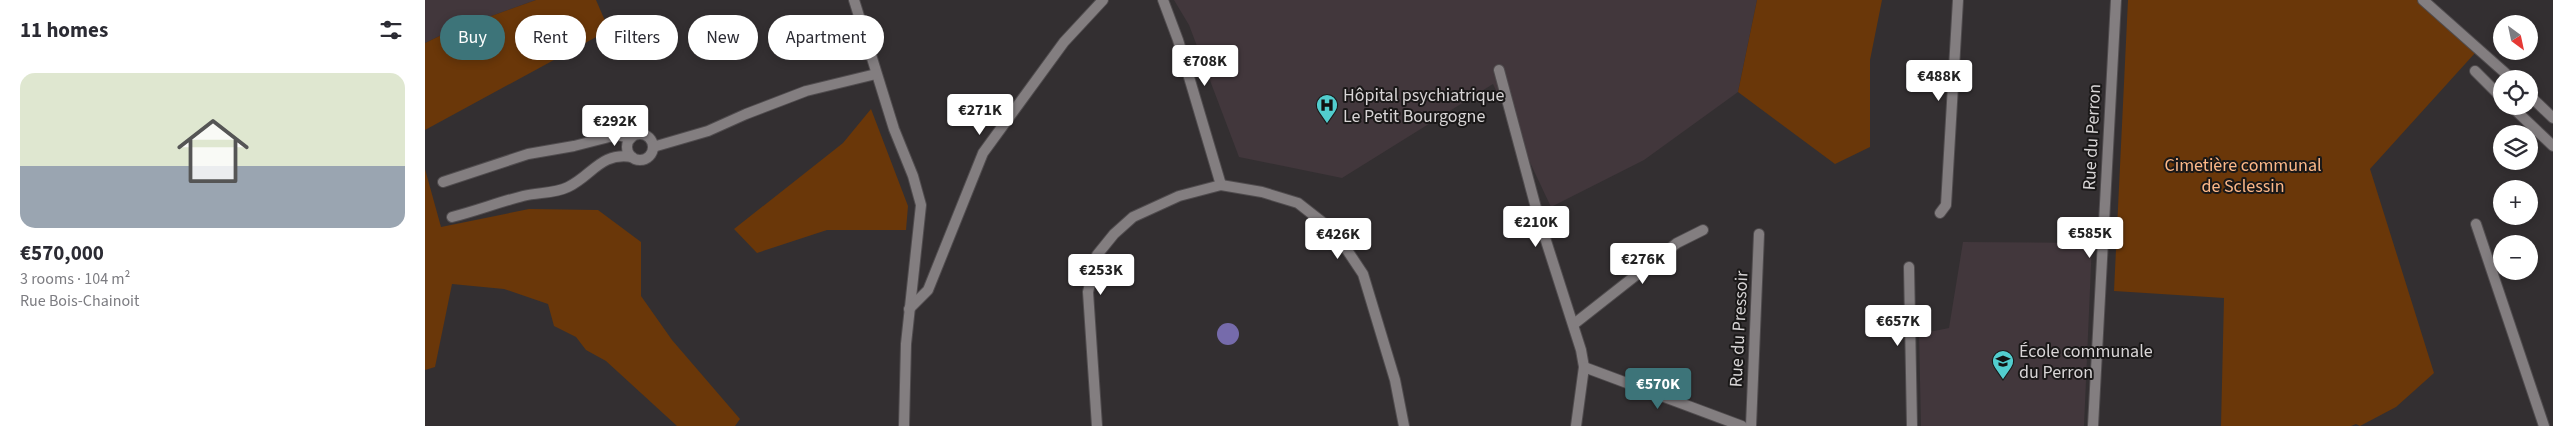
<!DOCTYPE html>
<meta charset="utf-8">
<style>
body{margin:0;font-family:"Source Sans 3",sans-serif;background:#f7f7f7;color:#2b2b33;height:100vh;display:flex;flex-direction:column;font-size:19px;white-space:nowrap}
*{box-sizing:border-box;margin:0}
p{font-size:16px;color:#7c7c81}
.icon{flex:none;width:28px;height:28px;fill:none;stroke:currentColor;stroke-width:2;stroke-linecap:round;stroke-linejoin:round}
.map{position:relative;flex:1;overflow:hidden}
.side{display:flex;flex-direction:column;background:#fff;width:425px}
.side>*{flex:none}
.banner{position:absolute;left:15px;top:15px;width:475px;height:45px;display:flex;gap:10px}
.needle{width:32px;rotate:147deg}
.controls{position:absolute;left:2068px;top:15px;display:grid;gap:10px}
.controls a{display:grid;place-items:center;width:45px;height:45px;border-radius:50%;background:#fff;box-shadow:0 2px 8px #0003;font-size:25px}
.price{position:absolute;translate:-50% -42px;padding:0 11px;border-radius:5px;background:#fff;color:#222;font-size:16px;line-height:32px;filter:drop-shadow(0 1px 2px #0008)}
.price::after{content:'';position:absolute;left:50%;top:30px;width:15px;height:11px;margin-left:-8px;background:inherit;clip-path:polygon(0 0,100% 0,50% 100%)}
.price.current{background:#3d7479;color:#fff}
ul{padding:0;list-style:none}
li{display:grid;align-content:center;gap:10px;height:265px;padding:0 20px}
li span{display:grid;place-items:center;height:155px;border-radius:15px;color:#555}
li>.icon{margin-inline-start:auto}
span .icon{width:90px;height:90px;fill:#fffc;stroke-width:1}
li b{font-size:21px}
h2{display:flex;justify-content:space-between;align-items:center;height:60px;padding:0 20px;font-size:21px}
.pill{padding:0 18px;border-radius:22px;background:#fff;box-shadow:0 2px 8px #0003;font-size:18px;line-height:45px}
.pill.current{background:#3d7479;color:#fff}
main{display:flex;flex:1;min-height:0}
.map>svg:first-child{display:block}
.built{fill:#42373c}
.green{fill:#6a3709}
.water{fill:#766bab}
.lines{fill:none;stroke-linecap:round;stroke-linejoin:round}
.minor-casing{stroke:#504c4e;stroke-width:12}
.minor{stroke:#837e80;stroke-width:10}
.labels{text-anchor:middle;dominant-baseline:central;stroke-width:4;stroke-linejoin:round;paint-order:stroke}
.poi-label{font-size:18px;fill:#d8d5d6;stroke:#1a1818;text-anchor:start}
.street-label{font-size:18px;fill:#d8d5d6;stroke:#1a1818}
.park-label{font-size:18px;fill:#fdb888;stroke:#1a1818}
</style>
<main>
<section class="side">
<h2>11 homes<svg class="icon" aria-label="filters" viewBox="0 0 24 24"><path d="M4 7h16M4 17h16"/><circle cx="9" cy="7" r="2"/><circle cx="15" cy="17" r="2"/></svg></h2>
<ul>
<li><span style="background:linear-gradient(#dfe7d0 60%,#9aa5b1 0)"><svg class="icon" aria-label="home" viewBox="0 0 24 24"><path d="M3 11l9-7 9 7M6 9v11h12V9"/></svg></span><div><b>€570,000</b><p>3 rooms · 104 m²</p><p>Rue Bois-Chainoit</p></div></li>
</ul>
</section>
<div class="map">
<svg width="2128" height="426" viewBox="0 0 2128 426">
<rect width="100%" height="100%" fill="#332f31"/>
<!-- built -->
<g class="built">
<polygon points="0,0 111,0 25,31 0,43"/>
<polygon points="749,0 1332,0 1313,92 1219,160 1126,207 1068,84 917,178 814,157 764,25"/>
<polygon points="1538,242 1667,243 1659,426 1496,426 1494,334 1524,328"/>
</g>
<!-- green -->
<g class="green">
<polygon points="111,0 171,0 184,30 0,130 0,43 25,31"/>
<polygon points="1332,0 1457,0 1445,60 1445,147 1410,164 1313,92"/>
<polygon points="1703,0 1993,0 2050,53 1945,169 2009,373 1971,407 1935,426 1931,424 1926,426 1796,426 1799,298 1689,291"/>
<polygon points="446,109 483,206 481,230 402,230 332,253 309,229 418,143"/>
<polygon points="0,169 16,227 104,209 173,210 216,242 216,296 247,340 315,419 310,426 252,426 181,361 161,350 151,337 129,326 123,304 79,289 27,284 10,367 0,370"/>
</g>
<!-- water -->
<circle class="water" cx="803" cy="334" r="11"/>
<g class="lines">
<!-- minor casing -->
<g class="minor-casing">
<g id="minor">
<polyline points="429,0 469,129 488,176 496,205 481,344 479,426"/>
<polyline points="738,0 753,40 796,185"/>
<polyline points="1998,0 2087,79"/>
<polyline points="1074,70 1114,219 1156,350 1159,367 1151,426"/>
<polyline points="2050,71 2076,97"/>
<polyline points="2104,95 2128,118"/>
<polyline points="2086,106 2128,146"/>
<circle cx="215" cy="147" r="13"/>
<polyline points="228,147 283,131 321,114 381,91 451,74"/>
<polyline points="18,182 103,154 149,146 192,135 206,138"/>
<polyline points="1515,213 1521,205 1533,0"/>
<path d="M27,217C51,211 74,202 98,196C113,192 129,194 143,187C168,175 175,152 207,157"/>
<polyline points="2051,224 2119,426"/>
<polyline points="1484,267 1487,426"/>
<polyline points="484,309 503,290 558,153 639,42 678,0"/>
<polyline points="1149,324 1252,243 1278,230"/>
<polyline points="1159,367 1317,426"/>
<polyline points="672,426 663,292 672,255 689,234 708,217 754,196 796,185 837,192 873,203 910,232 938,274 970,380 979,426"/>
<polyline points="1326,426 1334,234"/>
<polyline points="1668,426 1691,0"/>
</g>
</g>
<!-- minor -->
<use href="#minor" class="minor"/>
</g>
<!-- icons -->
<defs>
<g id="hospital-pin" transform="scale(1.125)"><path d="M0 17L-7.5 6A9.5 9.5 0 1 1 7.5 6Z" fill="#52cdce" stroke="#1a1818"/><path d="M-5-5h3v3.5h4V-5h3V5h-3V1.5h-4V5h-3Z" fill="#111"/></g>
<g id="school-pin" transform="scale(1.125)"><path d="M0 17L-7.5 6A9.5 9.5 0 1 1 7.5 6Z" fill="#52cdce" stroke="#1a1818"/><path d="M0-5L7-2L0 1L-7-2ZM-4 1L0 2.5L4 1V4Q0 6-4 4Z" fill="#111"/></g>
</defs>
<g fill-rule="evenodd">
<use href="#hospital-pin" x="902" y="105"/>
<use href="#school-pin" x="1578" y="361"/>
</g>
<g class="labels">
<!-- poi labels -->
<g class="poi-label">
<text x="918" y="95">Hôpital psychiatrique<tspan x="918" dy="21">Le Petit Bourgogne</tspan></text>
<text x="1594" y="351">École communale<tspan x="1594" dy="21">du Perron</tspan></text>
</g>
<!-- street labels -->
<g class="street-label">
<text transform="translate(1667 137) rotate(-87)">Rue du Perron</text>
<text transform="translate(1314 329) rotate(-87)">Rue du Pressoir</text>
</g>
<!-- park labels -->
<g class="park-label">
<text x="1818" y="165">Cimetière communal<tspan x="1818" dy="21">de Sclessin</tspan></text>
</g>
</g>
</svg>
<div class="controls">
<a><svg class="needle" viewBox="-14 -14 28 28"><path d="M0-13l5 13h-10z" fill="#e53935"/><path d="M0 13l5-13h-10z" fill="#7c7c81"/></svg></a>
<a><svg class="icon" aria-label="locate" viewBox="0 0 24 24"><circle cx="12" cy="12" r="6"/><path d="M12 2v4M12 18v4M2 12h4M18 12h4"/></svg></a>
<a><svg class="icon" aria-label="layers" viewBox="0 0 24 24"><path d="M12 4l9 5-9 5-9-5zM3 14l9 5 9-5"/></svg></a>
<a>+</a>
<a>−</a>
</div>
<b class="price" style="left:780px;top:87px">€708K</b>
<b class="price" style="left:1514px;top:102px">€488K</b>
<b class="price" style="left:555px;top:136px">€271K</b>
<b class="price" style="left:190px;top:147px">€292K</b>
<b class="price" style="left:1111px;top:248px">€210K</b>
<b class="price" style="left:1665px;top:259px">€585K</b>
<b class="price" style="left:913px;top:260px">€426K</b>
<b class="price" style="left:1218px;top:285px">€276K</b>
<b class="price" style="left:676px;top:296px">€253K</b>
<b class="price" style="left:1473px;top:347px">€657K</b>
<b class="price current" style="left:1233px;top:410px">€570K</b>
<div class="banner">
<a class="pill current">Buy</a>
<a class="pill">Rent</a>
<a class="pill">Filters</a>
<a class="pill">New</a>
<a class="pill">Apartment</a>
</div>
</div>
</main>
